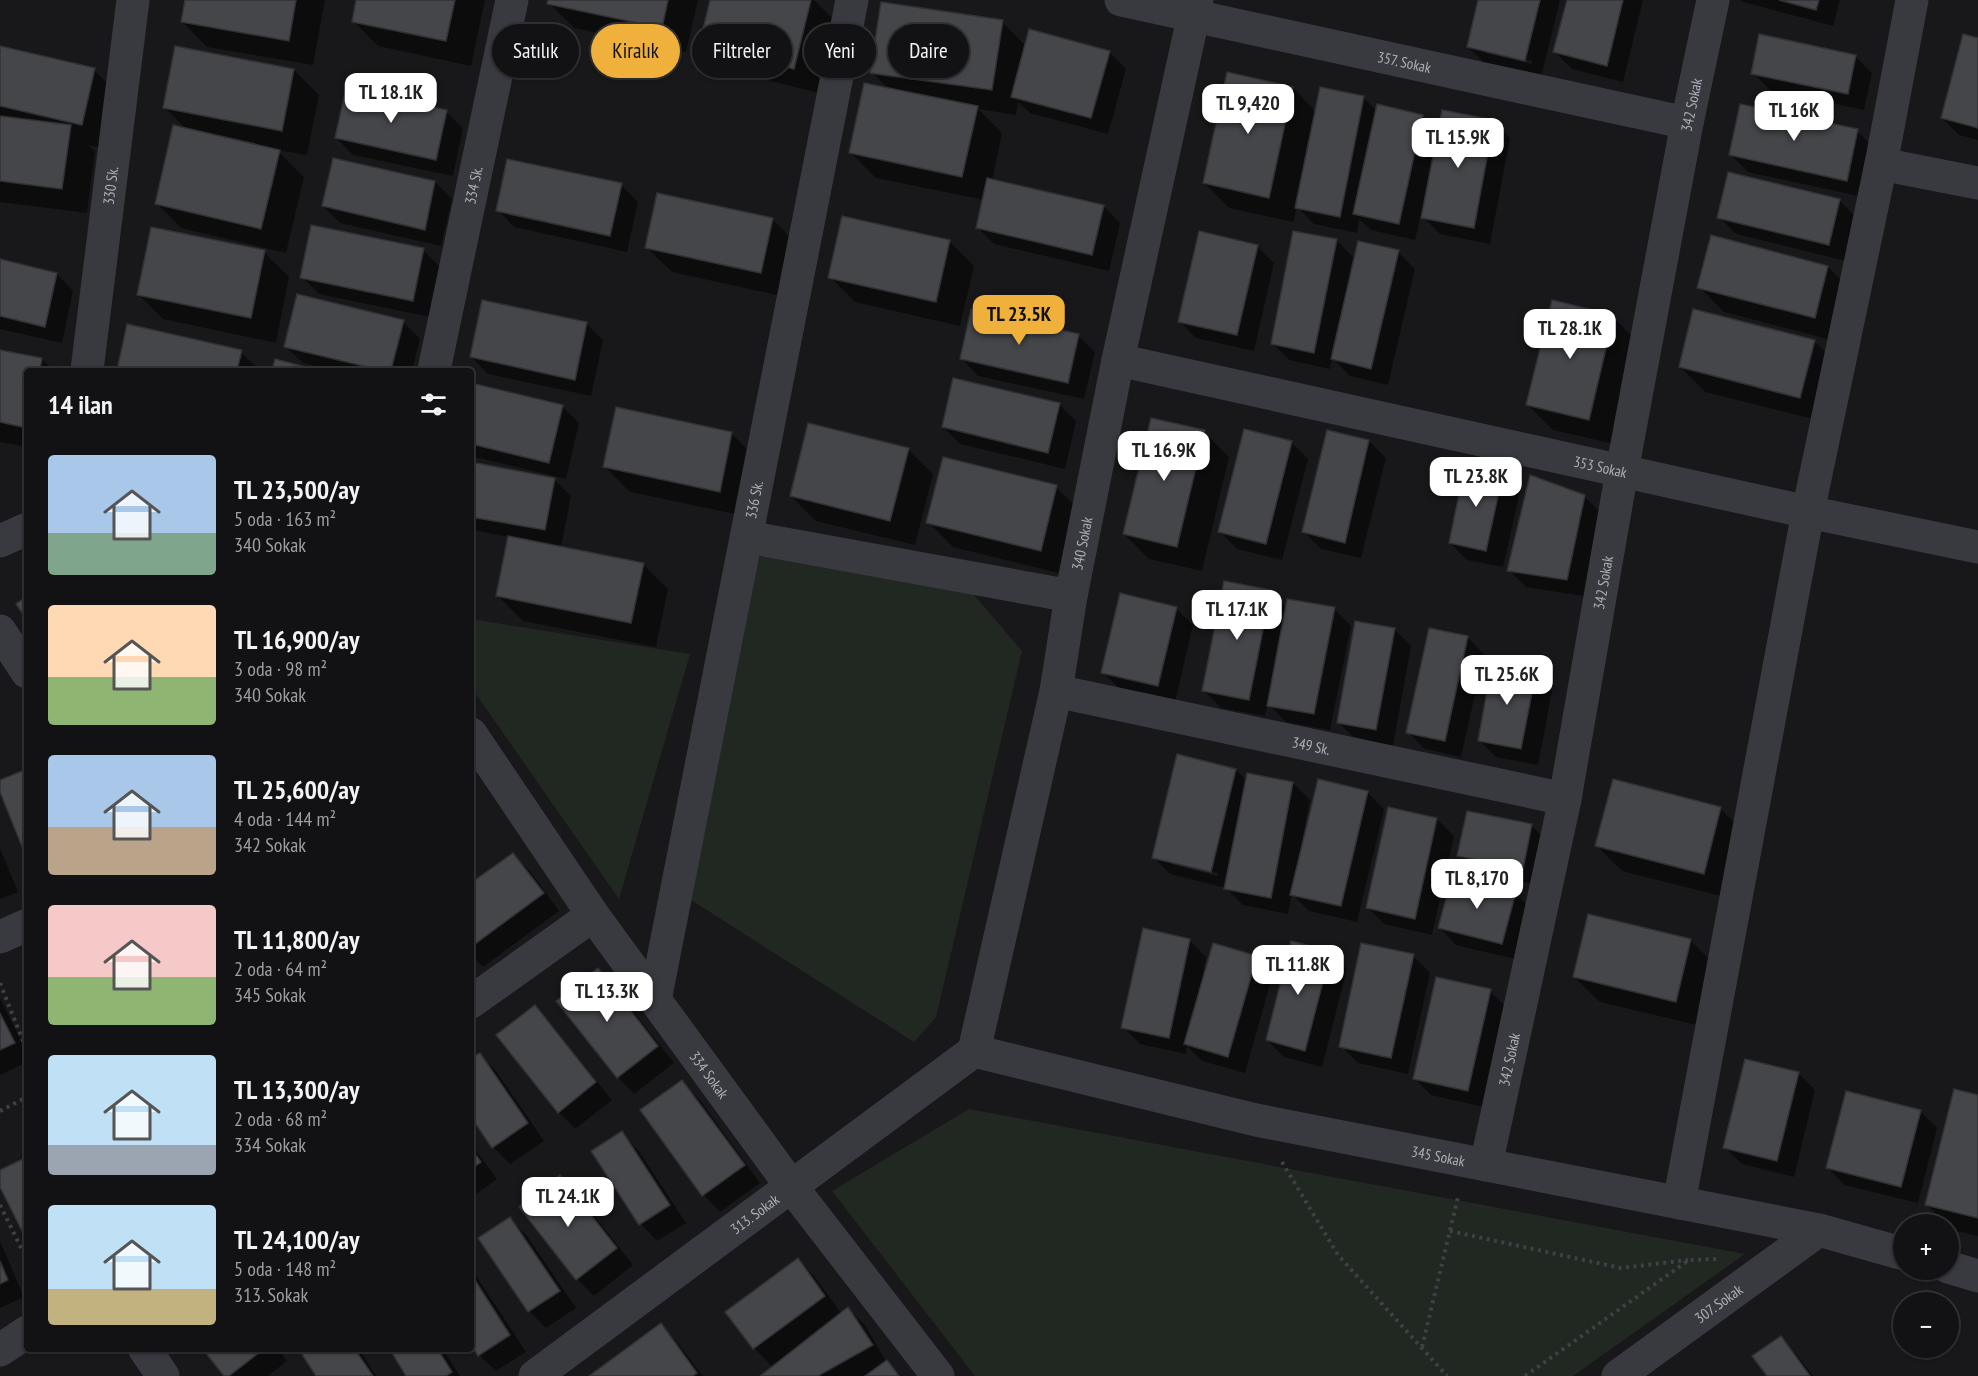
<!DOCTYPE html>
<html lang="tr">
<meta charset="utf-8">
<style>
body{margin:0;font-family:"PT Sans Narrow",sans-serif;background:#1f2022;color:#f1f3f6;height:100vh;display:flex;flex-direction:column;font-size:22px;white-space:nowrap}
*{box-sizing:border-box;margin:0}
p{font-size:20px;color:#9c9ea0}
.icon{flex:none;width:33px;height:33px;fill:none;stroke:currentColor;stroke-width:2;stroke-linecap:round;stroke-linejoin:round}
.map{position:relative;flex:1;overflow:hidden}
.panel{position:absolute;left:24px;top:368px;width:450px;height:984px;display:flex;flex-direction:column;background:#121214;border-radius:6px;box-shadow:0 2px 4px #0004,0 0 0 2px #313234}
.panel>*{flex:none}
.top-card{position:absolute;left:492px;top:24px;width:570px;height:54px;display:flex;gap:12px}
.fabs{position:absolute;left:1893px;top:1214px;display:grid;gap:12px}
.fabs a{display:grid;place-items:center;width:66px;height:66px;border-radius:50%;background:#121214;box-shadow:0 2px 4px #0004,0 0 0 2px #313234;font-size:30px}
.price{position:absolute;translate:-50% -51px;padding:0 14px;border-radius:12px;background:#fff;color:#222;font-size:20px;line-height:39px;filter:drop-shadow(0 2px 3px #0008)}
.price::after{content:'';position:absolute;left:50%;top:36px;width:18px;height:14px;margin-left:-9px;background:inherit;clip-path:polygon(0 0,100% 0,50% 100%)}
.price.active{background:#efb03c;color:#111}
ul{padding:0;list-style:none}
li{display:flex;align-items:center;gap:18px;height:150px;padding:0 24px}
li span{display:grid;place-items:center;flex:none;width:168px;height:120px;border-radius:6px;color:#555}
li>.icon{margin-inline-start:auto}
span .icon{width:72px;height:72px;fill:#fffc;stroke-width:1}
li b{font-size:26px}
h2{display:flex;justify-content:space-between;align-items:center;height:72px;padding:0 24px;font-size:26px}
.pill{padding:0 21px;border-radius:27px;background:#121214;box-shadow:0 2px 4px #0004,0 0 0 2px #313234;font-size:21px;line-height:54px}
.pill.active{background:#efb03c;color:#111}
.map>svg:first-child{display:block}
.green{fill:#202821}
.shadow{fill:#0007;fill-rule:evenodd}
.building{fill:#45464a;stroke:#323236;stroke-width:1.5}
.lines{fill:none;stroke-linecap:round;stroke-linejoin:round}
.path{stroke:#3f4146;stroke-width:4;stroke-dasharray:3 4.5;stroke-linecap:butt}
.minor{stroke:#393a3f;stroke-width:33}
.labels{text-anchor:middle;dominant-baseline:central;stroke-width:6;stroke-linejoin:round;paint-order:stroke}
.street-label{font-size:15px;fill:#abb0ba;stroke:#131315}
</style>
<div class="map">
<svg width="1978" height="1376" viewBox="0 0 1978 1376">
<rect width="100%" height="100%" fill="#18181a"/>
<!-- green -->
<g class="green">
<polygon points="753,555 973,594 1022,651 936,1017 914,1042 691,900"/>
<polygon points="471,619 690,654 619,899 471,687"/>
<polygon points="969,1109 1745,1254 1573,1376 975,1376 832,1191"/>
</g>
<!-- shadow -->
<g class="shadow">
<polygon points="186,0 325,0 313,65 207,47 182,22"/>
<polygon points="358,0 485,0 471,66 378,46 353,21"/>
<polygon points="549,0 698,0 686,52 574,28 549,3"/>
<polygon points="712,0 814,0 836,22 819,93 726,70 701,45"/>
<path d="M1480,0H1560L1541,77L1485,64L1468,47ZM1486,50L1532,61V64L1486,53Z"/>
<polygon points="1568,0 1643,0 1623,82 1572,69 1555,52"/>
<polygon points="1740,0 1840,0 1833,26 1743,2"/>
<polygon points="1002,22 1026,46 1109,52 1126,69 1108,134 1030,113 1018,102 1016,115 978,109 1002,133 992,181 1103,206 1120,223 1109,271 994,244 978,228 984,200 876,178 851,153 889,90 872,72"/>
<polygon points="1978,39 1978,140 1959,135 1942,118"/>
<polygon points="0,47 94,70 119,95 106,149 88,145 95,151 87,213 0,202"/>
<polygon points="1855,56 1872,73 1864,110 1770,90 1753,73"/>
<polygon points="294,70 319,95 307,155 277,150 304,177 286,253 181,228 156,203 187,130 165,108"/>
<polygon points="1293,88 1316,112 1364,98 1377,111 1423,116 1439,132 1493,121 1510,138 1490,244 1440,234 1421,215 1415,240 1371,230 1359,219 1357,233 1314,224 1297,207 1293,222 1229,208 1204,183"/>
<polygon points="446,112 463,128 453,176 353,155 336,138"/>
<polygon points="1857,131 1874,148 1863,197 1748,172 1731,155"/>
<polygon points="435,182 452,199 441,246 340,223 323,206"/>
<polygon points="621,185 638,202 627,252 514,227 498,210"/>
<polygon points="658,195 773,220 798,245 786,297 672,272 646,247"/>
<polygon points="1839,200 1856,217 1846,261 1736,234 1719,217"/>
<polygon points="1336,240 1353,257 1349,277 1352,278 1398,252 1415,269 1388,385 1350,376 1332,358 1330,369 1289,360 1272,343"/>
<polygon points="949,241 974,266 960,326 855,302 830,277"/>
<polygon points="1257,246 1274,263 1254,351 1196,338 1179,321"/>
<polygon points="423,250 440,267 430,317 319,294 302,277"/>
<polygon points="264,252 289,277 276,343 163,319 138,294"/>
<polygon points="0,261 57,274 73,291 62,343 0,329"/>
<polygon points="1828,267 1853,292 1839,342 1724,312 1699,287"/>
<polygon points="1613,317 1638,342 1614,444 1553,430 1528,405"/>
<polygon points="403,322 420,339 412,370 331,370 303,363 286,347"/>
<polygon points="587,324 603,340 591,396 488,374 471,357"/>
<polygon points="128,326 241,352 260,370 118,370"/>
<polygon points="1078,335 1095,352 1084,399 978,376 962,359"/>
<polygon points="1814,341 1839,366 1825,422 1705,392 1680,367"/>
<polygon points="0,351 42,359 53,370 27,370 27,447 0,442"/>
<polygon points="276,361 311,370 273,370"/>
<polygon points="471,384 562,406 579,423 566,479 471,456"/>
<polygon points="1059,404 1076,421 1065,469 960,444 943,427"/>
<polygon points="1204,432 1229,457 1202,571 1149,559 1124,534"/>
<polygon points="731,433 756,458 745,516 630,492 605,467"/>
<polygon points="1369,441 1386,458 1361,558 1321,549 1304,532"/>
<polygon points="1291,442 1308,459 1282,560 1237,549 1220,532"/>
<polygon points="908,449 933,474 915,545 816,521 791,496"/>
<polygon points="471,463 554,479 571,496 561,548 643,564 668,589 656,647 523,621 498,596 510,537 471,530"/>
<polygon points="1503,475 1520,492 1503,567 1467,560 1450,543"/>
<polygon points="1056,487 1081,512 1066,575 953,547 928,522"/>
<polygon points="1584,496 1601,513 1583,596 1526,587 1509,570"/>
<polygon points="1270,592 1287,609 1334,609 1351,626 1330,730 1286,722 1268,704 1265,716 1221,708 1204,691"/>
<polygon points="1176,608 1193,625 1175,702 1120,689 1103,673"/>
<polygon points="1394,629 1411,646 1393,746 1355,739 1338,722"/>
<polygon points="1467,637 1484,654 1461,757 1425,749 1408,732"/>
<polygon points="1535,674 1552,691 1538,765 1496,757 1479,740"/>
<path d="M1236,770L1247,781L1293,783L1310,800L1301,846H1303L1367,792L1384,809L1357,922L1309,911L1292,894L1288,914L1243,905L1226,888L1170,874L1153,857ZM1171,861L1218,873L1217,876L1171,864Z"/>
<polygon points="1720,808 1745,833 1729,898 1622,871 1597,846"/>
<polygon points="1437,819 1454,836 1432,935 1384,924 1368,908"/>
<polygon points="1531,825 1548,842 1539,885 1476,872 1459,855"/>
<polygon points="0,848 18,892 0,899"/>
<polygon points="513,855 530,871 559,911 483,967 471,955 471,885"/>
<polygon points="1515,893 1532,910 1519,960 1456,945 1440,928"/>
<polygon points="1589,916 1691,941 1716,966 1701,1026 1600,1002 1574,977"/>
<polygon points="1189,940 1206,957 1203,975 1256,957 1273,974 1245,1073 1202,1061 1187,1046 1186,1054 1140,1044 1123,1027"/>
<polygon points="1330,953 1347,969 1322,1067 1284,1057 1267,1040"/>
<polygon points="1413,956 1430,973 1408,1074 1358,1063 1341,1046"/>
<polygon points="598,970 614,987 674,1063 634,1094 618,1077"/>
<polygon points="1490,991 1507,1008 1484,1107 1431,1095 1414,1078"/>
<polygon points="0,998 27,1052 27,1062 0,1075"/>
<polygon points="535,1007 551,1024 612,1100 575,1129 559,1112"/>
<polygon points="479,1054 496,1071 544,1141 510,1164 493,1147 471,1115 471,1060"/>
<polygon points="1798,1073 1815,1090 1794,1177 1742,1164 1725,1148"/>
<polygon points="682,1082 699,1099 760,1183 720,1212 704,1195"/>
<polygon points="1978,1096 1978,1236 1952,1230 1948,1224 1946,1224 1927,1205"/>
<polygon points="1920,1111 1937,1128 1918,1203 1844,1185 1828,1168"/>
<polygon points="621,1133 638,1150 686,1223 657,1241 641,1224 593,1151"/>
<polygon points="471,1144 497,1179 471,1198"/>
<polygon points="560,1177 577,1194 633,1265 594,1296 577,1279"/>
<polygon points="510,1219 527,1236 576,1308 546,1328 529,1311"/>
<polygon points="0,1241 24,1297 0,1308"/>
<polygon points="798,1259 814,1276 842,1314 848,1309 865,1325 887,1363 901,1376 762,1376 773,1367 754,1348 727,1312"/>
<polygon points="471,1268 526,1352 496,1371 479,1355 471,1342"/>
<polygon points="661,1325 677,1342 703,1376 591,1376"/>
<polygon points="1781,1338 1797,1355 1813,1376 1769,1376"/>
<polygon points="204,1348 278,1348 287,1361 268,1376 226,1376"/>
<polygon points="300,1348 358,1348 376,1376 318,1376"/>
<polygon points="391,1348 442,1348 460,1376 408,1376"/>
</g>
<!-- building -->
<g class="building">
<polygon points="185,0 296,0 289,41 181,22"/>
<polygon points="356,0 455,0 446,41 352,22"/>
<polygon points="548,0 668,0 662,28 547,4"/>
<polygon points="710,0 811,0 794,69 699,46"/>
<polygon points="1478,0 1540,0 1525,61 1467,47"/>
<polygon points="1567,0 1623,0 1607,66 1553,52"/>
<polygon points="1779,0 1819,0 1816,10"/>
<polygon points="881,2 1003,20 992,90 870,73"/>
<polygon points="1029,29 1110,51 1091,118 1011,97"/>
<polygon points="1759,34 1856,55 1848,94 1751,74"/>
<polygon points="1963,34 1978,38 1978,128 1941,118"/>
<polygon points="0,46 95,68 82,125 0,106"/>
<polygon points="175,46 294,69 282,131 163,108"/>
<polygon points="1227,72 1293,87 1269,198 1203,183"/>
<polygon points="864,83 978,106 962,177 849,153"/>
<polygon points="1320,87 1364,96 1340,217 1295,208"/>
<polygon points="346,88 447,110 436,160 335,138"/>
<polygon points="1377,104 1423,115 1399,224 1353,214"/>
<polygon points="1740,104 1858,129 1847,181 1729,155"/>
<polygon points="1442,110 1494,120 1474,228 1421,218"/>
<polygon points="0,116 71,125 62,189 0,181"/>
<polygon points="173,125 280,150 261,229 155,204"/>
<polygon points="333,158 435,181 425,230 322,206"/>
<polygon points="507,159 622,183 610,236 496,211"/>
<polygon points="1728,172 1840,199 1829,245 1717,218"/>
<polygon points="987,178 1104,205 1092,255 976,228"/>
<polygon points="657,193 773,218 761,273 645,248"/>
<polygon points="842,216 950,240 936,302 828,278"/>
<polygon points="311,225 424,248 413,301 300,278"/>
<polygon points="151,227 265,250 251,318 137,295"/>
<polygon points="1199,231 1258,245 1237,335 1178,322"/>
<polygon points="1293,231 1337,239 1314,353 1271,344"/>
<polygon points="1711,235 1828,266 1815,318 1697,288"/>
<polygon points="1358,241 1399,250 1371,369 1331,359"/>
<polygon points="0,259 57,273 45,327 0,316"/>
<polygon points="297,294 404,320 391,370 380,370 284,347"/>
<polygon points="482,300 587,322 575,380 470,357"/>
<polygon points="1552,300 1614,315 1589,420 1526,405"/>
<polygon points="971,309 1079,334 1068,383 960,359"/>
<polygon points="1693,309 1815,340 1800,398 1679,367"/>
<polygon points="127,324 242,350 237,370 117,370"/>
<polygon points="0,350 42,358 40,370 27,370 27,428 0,422"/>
<polygon points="275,359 317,370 272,370"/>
<polygon points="953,378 1060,403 1048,453 942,427"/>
<polygon points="471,383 563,405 549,463 471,444"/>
<polygon points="616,407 732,432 720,492 603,467"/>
<polygon points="1151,418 1205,430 1177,547 1123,534"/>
<polygon points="808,423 909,448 890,521 790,496"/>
<polygon points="1244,429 1292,441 1266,544 1218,532"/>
<polygon points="1327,430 1369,440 1345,543 1302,532"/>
<polygon points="943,457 1057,485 1041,551 926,523"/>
<polygon points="471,462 555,478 545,530 471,517"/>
<polygon points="1465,465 1503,474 1486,551 1449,543"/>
<polygon points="1530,475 1585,495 1567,580 1507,571"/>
<polygon points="508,536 644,563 631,623 496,596"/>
<polygon points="1224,581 1271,590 1249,700 1202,691"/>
<polygon points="1120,593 1177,607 1158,686 1101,673"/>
<polygon points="27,596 27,620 16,604"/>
<polygon points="1287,599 1335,607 1314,714 1267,706"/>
<polygon points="1355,621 1395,628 1376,730 1337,723"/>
<polygon points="1429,628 1468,636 1445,741 1406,733"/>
<polygon points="1492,663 1536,672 1521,749 1478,741"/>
<polygon points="1177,754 1236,769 1211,872 1152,858"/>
<polygon points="27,769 27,859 0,792 0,780"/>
<polygon points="1247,773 1293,782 1271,898 1224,889"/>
<polygon points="1318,779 1368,791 1341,906 1290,895"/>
<polygon points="1613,779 1721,807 1704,874 1595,846"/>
<polygon points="1388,807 1437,818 1415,919 1366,908"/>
<polygon points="1467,811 1532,824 1523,869 1457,856"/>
<polygon points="513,853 544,893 471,947 471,883"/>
<polygon points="1452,876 1516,892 1502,944 1438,928"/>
<polygon points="1588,914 1691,939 1676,1002 1573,977"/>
<polygon points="1143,928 1190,939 1169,1038 1121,1028"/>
<polygon points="1291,941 1331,951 1305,1051 1266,1040"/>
<polygon points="1213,943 1257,956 1228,1057 1184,1044"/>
<polygon points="1361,943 1414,954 1391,1058 1339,1047"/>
<polygon points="598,968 658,1046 617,1078 556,1001"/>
<polygon points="1436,977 1491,989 1468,1091 1413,1079"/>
<polygon points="535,1005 596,1082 558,1113 496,1035"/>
<polygon points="0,1013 15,1043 0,1050"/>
<polygon points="480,1053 528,1123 492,1148 471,1117 471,1058"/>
<polygon points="1745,1059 1799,1072 1777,1161 1723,1148"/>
<polygon points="682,1080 745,1165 702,1196 640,1110"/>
<polygon points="1954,1089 1978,1095 1978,1218 1925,1205"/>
<polygon points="1846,1091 1921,1110 1901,1187 1826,1168"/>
<polygon points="622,1131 670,1205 639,1225 591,1151"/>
<polygon points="471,1148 481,1162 471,1169"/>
<polygon points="27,1157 27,1238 26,1239 0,1187 0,1170"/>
<polygon points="560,1175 617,1248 576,1280 519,1207"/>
<polygon points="510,1217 560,1291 528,1312 478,1238"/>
<polygon points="798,1258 825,1296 753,1349 725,1312"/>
<polygon points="0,1261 8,1280 0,1284"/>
<polygon points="471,1274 510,1335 478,1356 471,1345"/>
<polygon points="848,1307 873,1345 818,1376 760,1376"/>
<polygon points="661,1323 697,1373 693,1376 589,1376"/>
<polygon points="1781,1336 1810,1376 1767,1376 1752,1356"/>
<polygon points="202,1348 265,1348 229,1376 224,1376"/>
<polygon points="298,1348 354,1348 373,1376 316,1376"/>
<polygon points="389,1348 437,1348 452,1372 446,1376 406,1376"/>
<polygon points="887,1360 899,1376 865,1376"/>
</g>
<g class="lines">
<!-- path -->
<g class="path">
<polyline points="0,983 27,1051"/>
<polyline points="0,1111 27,1097"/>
<polyline points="1282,1162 1338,1255 1447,1376"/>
<polyline points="0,1205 27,1260"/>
<polyline points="1450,1231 1621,1268 1688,1260"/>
<polyline points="1422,1347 1458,1197"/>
<polyline points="1525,1376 1689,1260 1716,1259"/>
</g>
<!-- minor -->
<g class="minor">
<path id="s1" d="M1121,0L1687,123"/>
<polyline points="1881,164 1912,0"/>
<path id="s2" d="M1118,360L1808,512L1978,547"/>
<path id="s3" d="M87,370L133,0"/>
<path id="s4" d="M434,370L512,0"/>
<polyline points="747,537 1071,596"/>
<polyline points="0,541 27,529"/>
<polyline points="0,631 27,672"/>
<path id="s5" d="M1056,691L1565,799"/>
<path id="s6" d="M471,734L593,915L791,1186L938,1376"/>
<polyline points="0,937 27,925"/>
<path id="s7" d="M655,1000L852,0"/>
<polyline points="471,1002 593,915"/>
<path id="s8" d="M974,1051L1056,691L1071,596L1118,360L1197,0"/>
<path id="s9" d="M974,1051L1256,1120L1819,1230L1904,1254"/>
<path id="s10" d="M1486,1165L1565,799L1622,471L1687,123L1713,0"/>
<polyline points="1679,1203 1808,512 1881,164 1978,183"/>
<polyline points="1948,1267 1978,1276"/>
<polyline points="144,1348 163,1376"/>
<polyline points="0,1350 27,1332"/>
<path id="s11" d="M535,1376L974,1051"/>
<path id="s12" d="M1618,1376L1819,1230"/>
</g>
</g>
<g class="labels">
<!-- street labels -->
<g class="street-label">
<text stroke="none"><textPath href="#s1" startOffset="290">357. Sokak</textPath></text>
<text stroke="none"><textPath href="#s10" startOffset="1080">342 Sokak</textPath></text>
<text stroke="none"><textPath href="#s3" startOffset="186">330 Sk.</textPath></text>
<text stroke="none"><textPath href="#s4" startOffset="189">334 Sk.</textPath></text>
<text stroke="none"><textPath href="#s2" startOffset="494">353 Sokak</textPath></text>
<text stroke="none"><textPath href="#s7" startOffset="510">336 Sk.</textPath></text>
<text stroke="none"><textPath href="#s8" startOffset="519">340 Sokak</textPath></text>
<text stroke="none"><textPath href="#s10" startOffset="594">342 Sokak</textPath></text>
<text stroke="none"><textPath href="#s5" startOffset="261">349 Sk.</textPath></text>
<text stroke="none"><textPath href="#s10" startOffset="108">342 Sokak</textPath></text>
<text stroke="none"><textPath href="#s6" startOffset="416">334 Sokak</textPath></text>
<text stroke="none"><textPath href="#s9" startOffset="476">345 Sokak</textPath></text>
<text stroke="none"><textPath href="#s11" startOffset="273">313. Sokak</textPath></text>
<text stroke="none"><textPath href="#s12" startOffset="124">307. Sokak</textPath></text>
</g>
</g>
</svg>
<div class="fabs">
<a>+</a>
<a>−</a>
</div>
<b class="price" style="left:391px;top:124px">TL 18.1K</b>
<b class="price" style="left:1248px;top:135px">TL 9,420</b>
<b class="price" style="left:1794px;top:142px">TL 16K</b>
<b class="price" style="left:1458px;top:169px">TL 15.9K</b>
<b class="price active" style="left:1019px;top:346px">TL 23.5K</b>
<b class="price" style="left:1570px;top:360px">TL 28.1K</b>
<b class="price" style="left:1164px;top:482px">TL 16.9K</b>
<b class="price" style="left:1476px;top:508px">TL 23.8K</b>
<b class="price" style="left:1237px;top:641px">TL 17.1K</b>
<b class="price" style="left:1507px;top:706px">TL 25.6K</b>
<b class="price" style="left:1477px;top:910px">TL 8,170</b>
<b class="price" style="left:1298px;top:996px">TL 11.8K</b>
<b class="price" style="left:607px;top:1023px">TL 13.3K</b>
<b class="price" style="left:568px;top:1228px">TL 24.1K</b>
<div class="top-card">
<a class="pill">Satılık</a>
<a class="pill active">Kiralık</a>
<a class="pill">Filtreler</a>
<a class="pill">Yeni</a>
<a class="pill">Daire</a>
</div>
<section class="panel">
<h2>14 ilan<svg class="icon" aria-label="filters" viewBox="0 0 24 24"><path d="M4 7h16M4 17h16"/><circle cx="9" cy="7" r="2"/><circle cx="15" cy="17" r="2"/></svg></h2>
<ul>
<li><span style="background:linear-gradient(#a9c7e8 65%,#7fa58c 0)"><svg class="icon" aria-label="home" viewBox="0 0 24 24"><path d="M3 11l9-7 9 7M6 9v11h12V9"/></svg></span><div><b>TL 23,500/ay</b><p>5 oda · 163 m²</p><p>340 Sokak</p></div></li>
<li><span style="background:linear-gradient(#ffd9b3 60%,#8fb573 0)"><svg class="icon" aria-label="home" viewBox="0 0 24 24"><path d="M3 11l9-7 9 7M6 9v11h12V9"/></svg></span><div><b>TL 16,900/ay</b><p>3 oda · 98 m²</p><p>340 Sokak</p></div></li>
<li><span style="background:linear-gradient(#a9c7e8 60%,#b9a48a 0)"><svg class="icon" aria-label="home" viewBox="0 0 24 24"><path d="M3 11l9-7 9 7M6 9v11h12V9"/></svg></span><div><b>TL 25,600/ay</b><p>4 oda · 144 m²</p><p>342 Sokak</p></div></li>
<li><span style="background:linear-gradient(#f6c9c9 60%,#8fb573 0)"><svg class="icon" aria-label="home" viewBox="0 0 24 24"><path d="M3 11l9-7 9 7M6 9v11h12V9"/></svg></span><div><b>TL 11,800/ay</b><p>2 oda · 64 m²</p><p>345 Sokak</p></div></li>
<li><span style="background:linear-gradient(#bfe0f5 75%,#9aa5b1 0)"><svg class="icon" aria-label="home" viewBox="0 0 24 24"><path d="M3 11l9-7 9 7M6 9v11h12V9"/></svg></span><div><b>TL 13,300/ay</b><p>2 oda · 68 m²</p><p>334 Sokak</p></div></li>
<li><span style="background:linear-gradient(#bfe0f5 70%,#c2b280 0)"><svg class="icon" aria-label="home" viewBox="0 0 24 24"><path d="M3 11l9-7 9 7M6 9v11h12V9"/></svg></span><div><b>TL 24,100/ay</b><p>5 oda · 148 m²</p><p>313. Sokak</p></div></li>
</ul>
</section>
</div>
